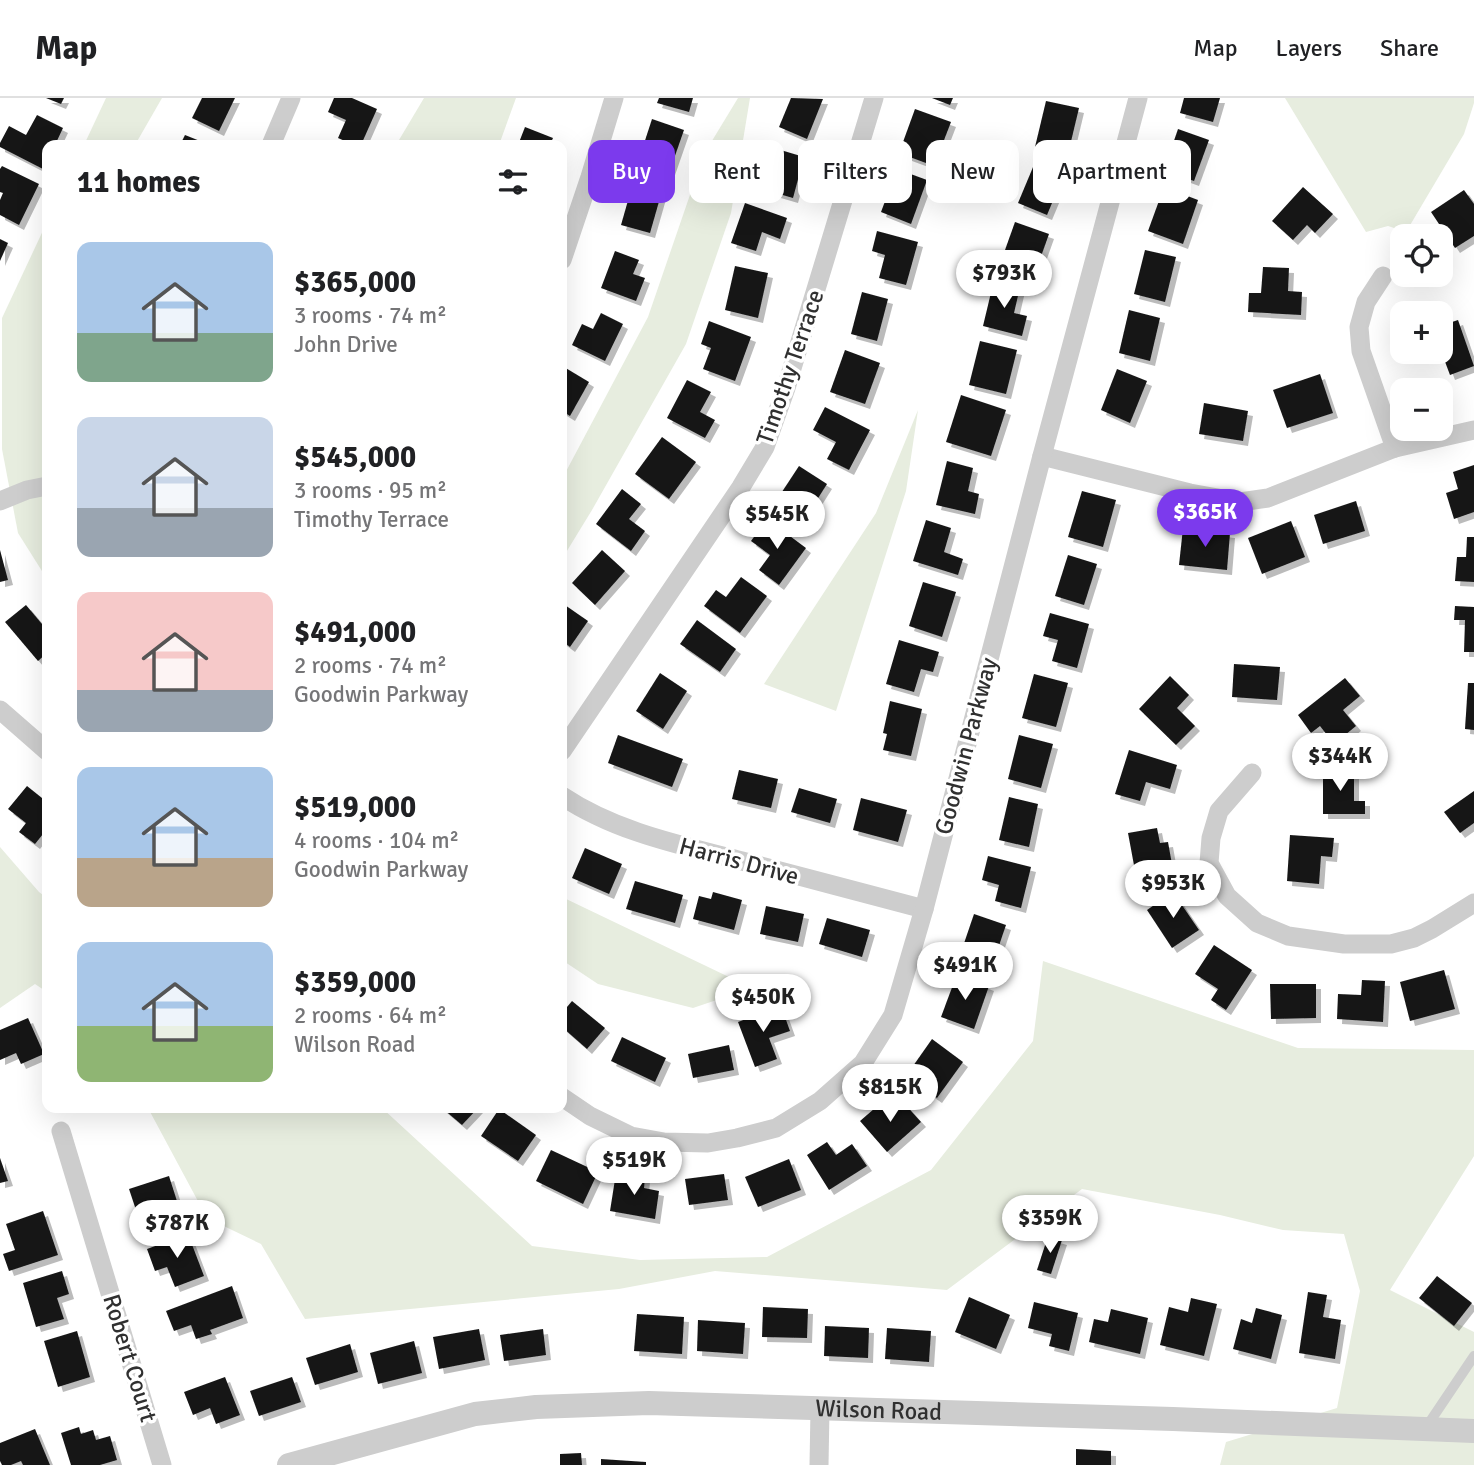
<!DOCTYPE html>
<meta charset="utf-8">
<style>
body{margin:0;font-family:Signika,sans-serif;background:#f6f6f6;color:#202124;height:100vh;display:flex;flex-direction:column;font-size:26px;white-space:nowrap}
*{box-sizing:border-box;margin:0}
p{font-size:23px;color:#757577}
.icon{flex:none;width:38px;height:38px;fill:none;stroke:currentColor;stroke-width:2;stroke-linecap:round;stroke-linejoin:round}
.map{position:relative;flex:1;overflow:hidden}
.panel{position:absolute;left:42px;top:42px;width:525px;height:973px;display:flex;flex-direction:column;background:#fff;border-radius:14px;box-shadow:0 7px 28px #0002}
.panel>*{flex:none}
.hud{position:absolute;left:588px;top:42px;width:665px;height:63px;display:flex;gap:14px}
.tools{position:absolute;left:1390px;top:126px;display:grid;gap:14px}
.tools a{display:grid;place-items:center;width:63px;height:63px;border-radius:14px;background:#fff;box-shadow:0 7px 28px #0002;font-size:35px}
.price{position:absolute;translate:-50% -60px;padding:0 16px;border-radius:24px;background:#fff;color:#222;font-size:23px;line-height:46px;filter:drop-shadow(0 2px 4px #0008)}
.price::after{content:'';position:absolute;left:50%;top:42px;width:21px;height:16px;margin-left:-10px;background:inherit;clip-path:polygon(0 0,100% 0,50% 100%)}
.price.selected{background:#7c3aed;color:#fff}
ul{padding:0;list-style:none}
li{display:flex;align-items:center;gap:21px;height:175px;padding:0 35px}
li span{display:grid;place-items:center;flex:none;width:196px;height:140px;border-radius:14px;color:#555}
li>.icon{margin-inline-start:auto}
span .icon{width:84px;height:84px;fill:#fffc;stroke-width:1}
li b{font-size:30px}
h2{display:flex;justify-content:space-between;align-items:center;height:84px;padding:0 35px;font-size:30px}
.pill{padding:0 24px;border-radius:14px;background:#fff;box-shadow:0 7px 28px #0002;font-size:24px;line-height:63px}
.pill.selected{background:#7c3aed;color:#fff}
header{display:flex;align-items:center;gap:42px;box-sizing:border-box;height:98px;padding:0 35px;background:#fff;border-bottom:2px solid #e0e0e0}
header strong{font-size:33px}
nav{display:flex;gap:38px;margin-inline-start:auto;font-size:24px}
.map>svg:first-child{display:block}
.green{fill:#e7eddf}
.building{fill:#171717;filter:url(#shadow)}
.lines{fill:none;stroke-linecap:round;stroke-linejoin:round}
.service{stroke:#cdcdcd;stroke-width:10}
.minor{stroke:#cdcdcd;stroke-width:19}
.tertiary{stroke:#cdcdcd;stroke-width:24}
.labels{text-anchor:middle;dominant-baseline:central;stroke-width:7;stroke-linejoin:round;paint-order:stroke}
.street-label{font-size:24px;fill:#303030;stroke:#fff}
</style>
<header>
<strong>Map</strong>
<nav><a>Map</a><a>Layers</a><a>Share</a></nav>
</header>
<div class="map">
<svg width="1474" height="1367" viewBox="0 0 1474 1367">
<defs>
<filter id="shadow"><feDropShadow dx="5" dy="5" stdDeviation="0" flood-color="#0004"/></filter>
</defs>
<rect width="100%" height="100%" fill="#fff"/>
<!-- green -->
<g class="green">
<polygon points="106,0 162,0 135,47 84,47"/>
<polygon points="424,0 516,0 499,47 396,47"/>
<polygon points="738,0 750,0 731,115 686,246 592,412 562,461 562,381 648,219 704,56"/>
<polygon points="1285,0 1474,0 1474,5 1464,36 1406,134 1388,128 1366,134"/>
<polygon points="47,124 47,481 18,435 2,351 2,220"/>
<polygon points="918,312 906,393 836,613 764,586 876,415"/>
<polygon points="0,749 39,794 47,800 47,894 35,886 0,910"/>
<polygon points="562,799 752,890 693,910 598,886 562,862"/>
<polygon points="1043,863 1298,950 1474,952 1474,1058 1390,1192 1474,1234 1474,1367 1220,1367 1226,1344 1337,1310 1360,1193 1344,1136 1283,1132 1220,1117 1082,1091 947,1192 715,1173 619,1191 305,1221 261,1146 207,1120 148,1010 382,1010 532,1148 640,1162 767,1159 931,1072 1033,943"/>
</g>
<!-- building -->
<g class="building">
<polygon points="46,0 64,0 61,6"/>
<polygon points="202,0 235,0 219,33 192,20"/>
<polygon points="334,0 352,0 377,11 361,47 354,47 338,40 346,22 328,14"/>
<polygon points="659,0 693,0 689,14 657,5"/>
<polygon points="791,0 823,1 807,41 779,29"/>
<polygon points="932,0 953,0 950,7"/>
<polygon points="1184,0 1220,0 1213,24 1180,15"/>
<polygon points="1046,3 1079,10 1068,56 1035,49"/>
<polygon points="915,11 951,24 934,68 899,55"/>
<polygon points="37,17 63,30 55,47 47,47 47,62 43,71 0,49 0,45 9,28 26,37"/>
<polygon points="652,21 684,32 669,75 638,64"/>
<polygon points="525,29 553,40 550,47 518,47"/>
<polygon points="1178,31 1209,42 1194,83 1164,72"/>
<polygon points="185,37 210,47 180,47"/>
<polygon points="774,50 804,59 793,100 762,91"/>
<polygon points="1036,62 1065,74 1047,117 1018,105"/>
<polygon points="2,68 39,86 19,127 0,117 0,102 3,95 0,94 0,71"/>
<polygon points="897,71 927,82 911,126 881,114"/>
<polygon points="633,85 662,93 650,135 621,127"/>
<polygon points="1164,89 1198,102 1183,146 1148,133"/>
<polygon points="1303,89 1333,116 1315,135 1307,127 1293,142 1272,123"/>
<polygon points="1464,92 1474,106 1474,138 1455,150 1431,114"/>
<polygon points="745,105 787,120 780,141 762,134 756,153 731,145"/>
<polygon points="1015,124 1049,136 1034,178 1000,166"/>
<polygon points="877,133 918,144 906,187 879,180 885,157 872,153"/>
<polygon points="0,141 8,145 0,163"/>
<polygon points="1145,152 1176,159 1165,204 1134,196"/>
<polygon points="615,153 639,162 633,176 645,180 636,203 601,190"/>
<polygon points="735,168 768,175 758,220 725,212"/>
<polygon points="1263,169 1289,170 1288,193 1302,194 1301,217 1248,214 1249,195 1261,195"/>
<polygon points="994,182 1020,189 1014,215 1027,218 1022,238 983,228"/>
<polygon points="862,194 888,201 877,243 851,236"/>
<polygon points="1129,212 1160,220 1150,263 1119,255"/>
<polygon points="601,215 623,226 605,263 572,247 582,226 593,231"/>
<polygon points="1458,222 1474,268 1450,277 1441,253 1440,254 1440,228"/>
<polygon points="709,223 751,239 735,283 703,271 711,250 701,246"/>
<polygon points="980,243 1017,252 1006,296 969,287"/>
<polygon points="845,252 880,265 865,306 830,294"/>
<polygon points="1422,254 1439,254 1424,259"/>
<polygon points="564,269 589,284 570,318 562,313 562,274"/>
<polygon points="1117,271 1147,283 1130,325 1101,312"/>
<polygon points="1320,276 1333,315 1287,330 1273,292"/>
<polygon points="687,282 711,294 700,314 715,322 705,340 667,320"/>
<polygon points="961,297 1006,312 991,358 946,344"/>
<polygon points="1204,305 1248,313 1243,343 1199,336"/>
<polygon points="825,309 870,332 849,372 827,361 836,344 813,332"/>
<polygon points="662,339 696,364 669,401 635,376"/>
<polygon points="947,363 973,370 968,393 979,396 975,416 936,407"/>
<polygon points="1474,367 1474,414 1454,421 1446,395 1458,391 1453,374"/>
<polygon points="799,368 827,386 803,424 774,406"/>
<polygon points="622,391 641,406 629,421 645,433 631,453 596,426"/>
<polygon points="1082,393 1116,402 1103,449 1068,439"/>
<polygon points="1356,403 1365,433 1323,446 1314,417"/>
<polygon points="767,421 806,450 779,487 759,472 770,457 751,443"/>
<polygon points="926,422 951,430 944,454 963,461 958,477 913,463"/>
<polygon points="1291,423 1305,459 1262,476 1248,440"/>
<polygon points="1183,430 1230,435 1227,472 1179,467"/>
<polygon points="1467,439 1474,439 1474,484 1455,483 1457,459 1466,459"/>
<polygon points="0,452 8,482 0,484"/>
<polygon points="602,452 625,473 595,507 572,485"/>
<polygon points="1068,457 1097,466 1084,507 1055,498"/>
<polygon points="741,479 767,498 740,535 704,508 716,492 726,499"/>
<polygon points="923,484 956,494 942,539 909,528"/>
<polygon points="562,505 588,523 570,549 562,543"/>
<polygon points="26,507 47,532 47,555 38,563 5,524"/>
<polygon points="1455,508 1474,509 1474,554 1464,554 1465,522 1454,522"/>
<polygon points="1050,515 1089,526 1077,570 1052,563 1058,542 1043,538"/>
<polygon points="697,522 736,551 720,574 680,546"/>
<polygon points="899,542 939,554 933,574 921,571 914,594 886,586"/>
<polygon points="1234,566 1280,569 1277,602 1232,599"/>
<polygon points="660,575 687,593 663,631 636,613"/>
<polygon points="1034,576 1068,585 1056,629 1022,620"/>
<polygon points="1170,578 1189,597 1177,610 1195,628 1176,647 1139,611"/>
<polygon points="1345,580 1360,598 1343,612 1356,628 1334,646 1320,628 1311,635 1298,617"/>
<polygon points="1468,585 1474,585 1474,632 1465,631"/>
<polygon points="890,603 922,611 911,658 883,652 887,636 883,635"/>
<polygon points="618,637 683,661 672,689 608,665"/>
<polygon points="1019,637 1053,646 1041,690 1008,681"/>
<polygon points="1129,652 1177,667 1170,691 1146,684 1140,703 1115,696"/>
<polygon points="739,672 778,681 771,710 732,701"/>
<polygon points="1323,672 1354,672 1354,703 1365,703 1365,716 1323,716"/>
<polygon points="27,688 47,704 47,731 35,746 19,734 26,725 8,711"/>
<polygon points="799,690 837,701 830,725 791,714"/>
<polygon points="1474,693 1474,725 1460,735 1444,714"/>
<polygon points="1009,699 1038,706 1029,749 999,742"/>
<polygon points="861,700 907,712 898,744 853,732"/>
<polygon points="1157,730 1160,745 1168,744 1173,772 1136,778 1128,735"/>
<polygon points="1290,737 1334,740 1332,759 1321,758 1319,786 1287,783"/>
<polygon points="585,750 622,766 609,796 572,780"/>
<polygon points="988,758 1031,769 1021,810 995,803 999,787 982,782"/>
<polygon points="635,783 683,797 675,825 626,811"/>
<polygon points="713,794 742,802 734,832 693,821 699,798 711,801"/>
<polygon points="1173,794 1199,832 1172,850 1147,812"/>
<polygon points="766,808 804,816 798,844 760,836"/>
<polygon points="974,816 1006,827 991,871 959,860"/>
<polygon points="827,820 870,832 862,859 819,846"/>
<polygon points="1214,847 1252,872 1226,912 1211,902 1218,891 1195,876"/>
<polygon points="1444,872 1455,911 1410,923 1400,884"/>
<polygon points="957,876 989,888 974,931 941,919"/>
<polygon points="1362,882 1385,883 1383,924 1337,921 1338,896 1361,897"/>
<polygon points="1270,886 1316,886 1316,920 1271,921"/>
<polygon points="572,903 605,930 587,951 562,929 562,915"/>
<polygon points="781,908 790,933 769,940 777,961 755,969 738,924"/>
<polygon points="28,920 44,956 21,966 16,955 0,962 0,932"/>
<polygon points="622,939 666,960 655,984 611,963"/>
<polygon points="932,941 963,964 937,1000 906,978"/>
<polygon points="729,947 734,972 693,980 688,956"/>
<polygon points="902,1003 921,1024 887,1054 860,1023 882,1004 890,1014"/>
<polygon points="442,1010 478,1010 462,1027"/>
<polygon points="499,1011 536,1037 518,1063 481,1038"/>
<polygon points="827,1044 836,1057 852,1046 867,1068 829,1092 807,1057"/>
<polygon points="551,1052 598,1074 583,1106 536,1083"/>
<polygon points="0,1060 8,1083 0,1085"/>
<polygon points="789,1061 801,1092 758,1109 745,1079"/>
<polygon points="616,1075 645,1079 644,1090 659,1093 655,1121 610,1113"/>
<polygon points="724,1076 728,1102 689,1107 685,1081"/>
<polygon points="169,1078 183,1122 154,1131 147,1108 136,1112 129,1091"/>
<polygon points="43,1113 58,1157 9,1173 3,1156 15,1152 6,1126"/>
<polygon points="188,1136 204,1178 175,1189 167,1169 155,1173 147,1151"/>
<polygon points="1048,1138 1062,1142 1051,1176 1037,1172"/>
<polygon points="62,1173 69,1196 57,1200 64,1221 36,1229 23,1185"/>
<polygon points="1437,1178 1472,1205 1454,1228 1419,1200"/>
<polygon points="232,1188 243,1220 210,1232 212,1236 196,1241 191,1227 174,1233 166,1213"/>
<polygon points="1308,1194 1327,1197 1323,1219 1341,1222 1335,1261 1299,1255"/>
<polygon points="969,1199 1010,1217 996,1251 955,1234"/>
<polygon points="1191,1200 1217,1206 1204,1258 1160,1247 1169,1209 1188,1214"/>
<polygon points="1034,1204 1078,1215 1069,1253 1049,1248 1052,1236 1028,1230"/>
<polygon points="763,1209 808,1211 807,1240 762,1239"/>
<polygon points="1256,1210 1282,1217 1271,1261 1233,1251 1241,1221 1252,1225"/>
<polygon points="1111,1211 1148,1220 1140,1256 1089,1244 1094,1221 1108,1224"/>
<polygon points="637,1216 684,1219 682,1256 634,1253"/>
<polygon points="698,1222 745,1225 743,1256 697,1253"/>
<polygon points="825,1228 869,1230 868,1260 824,1258"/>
<polygon points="887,1230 931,1233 929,1264 885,1261"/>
<polygon points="479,1231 485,1262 439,1271 433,1239"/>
<polygon points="543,1231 546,1257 504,1263 500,1237"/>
<polygon points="77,1233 90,1279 58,1289 44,1243"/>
<polygon points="414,1243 422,1275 378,1286 370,1255"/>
<polygon points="350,1246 358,1274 315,1287 306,1260"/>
<polygon points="225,1279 240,1317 216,1326 210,1310 193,1317 184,1294"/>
<polygon points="292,1279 301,1304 259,1318 250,1293"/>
<polygon points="79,1329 81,1336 93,1332 96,1342 110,1338 117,1362 100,1367 71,1367 61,1335"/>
<polygon points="35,1331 50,1367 23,1367 21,1363 11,1367 2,1367 0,1363 0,1345"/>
<polygon points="1076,1351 1111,1353 1111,1367 1076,1367"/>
<polygon points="581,1355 582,1367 560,1367 560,1356"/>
<polygon points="601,1361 646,1364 646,1367 601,1367"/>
</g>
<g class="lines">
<!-- service -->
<polyline class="service" points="1427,1328 1474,1258"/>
<!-- minor -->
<g class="minor">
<polyline points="271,47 291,0"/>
<polyline points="562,162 590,79 614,0"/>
<polyline points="1383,178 1366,204 1359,229 1361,253 1395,350"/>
<polyline points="1042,358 1190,395 1240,404 1268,400 1395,350 1474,332"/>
<polyline points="0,403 27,392 47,388"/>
<polyline points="0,612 47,653"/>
<polyline points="562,653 741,389 765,349 786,290 874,0"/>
<polyline points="1252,675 1219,713 1211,740 1209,765 1227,798 1257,825 1288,838 1344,846 1391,846 1414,840 1432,831 1474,805"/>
<path d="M562,698C616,734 680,747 742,763C803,779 863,795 924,811"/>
<polyline points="562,999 590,1018 631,1038 664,1044 708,1045 737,1040 776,1030 820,1003 863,965 893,917 924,811 1042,358 1138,0"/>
<polyline points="61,1033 162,1367"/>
<polyline points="819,1367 820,1311"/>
</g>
<!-- tertiary -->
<path class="tertiary" id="s1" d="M289,1367L475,1316L536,1309L649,1305L1173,1321L1474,1333"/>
</g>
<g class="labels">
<!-- street labels -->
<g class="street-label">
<text transform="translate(790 269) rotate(-71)">Timothy Terrace</text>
<text transform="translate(966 648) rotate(-75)">Goodwin Parkway</text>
<text transform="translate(739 763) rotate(15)">Harris Drive</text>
<text transform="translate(130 1260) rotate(73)">Robert Court</text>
<text stroke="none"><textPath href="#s1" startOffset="597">Wilson Road</textPath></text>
</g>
</g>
</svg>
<div class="tools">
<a><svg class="icon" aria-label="locate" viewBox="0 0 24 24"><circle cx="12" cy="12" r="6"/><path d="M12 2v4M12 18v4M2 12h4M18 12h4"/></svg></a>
<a>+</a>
<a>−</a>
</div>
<b class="price" style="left:1004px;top:212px">$793K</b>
<b class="price selected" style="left:1205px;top:451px">$365K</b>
<b class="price" style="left:777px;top:453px">$545K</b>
<b class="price" style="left:1340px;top:695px">$344K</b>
<b class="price" style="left:1173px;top:822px">$953K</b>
<b class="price" style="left:965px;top:904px">$491K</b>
<b class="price" style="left:763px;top:936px">$450K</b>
<b class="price" style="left:890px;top:1026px">$815K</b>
<b class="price" style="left:634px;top:1099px">$519K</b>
<b class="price" style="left:1050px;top:1157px">$359K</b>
<b class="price" style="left:177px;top:1162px">$787K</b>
<div class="hud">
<a class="pill selected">Buy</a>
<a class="pill">Rent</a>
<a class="pill">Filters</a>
<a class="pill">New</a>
<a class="pill">Apartment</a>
</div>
<section class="panel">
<h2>11 homes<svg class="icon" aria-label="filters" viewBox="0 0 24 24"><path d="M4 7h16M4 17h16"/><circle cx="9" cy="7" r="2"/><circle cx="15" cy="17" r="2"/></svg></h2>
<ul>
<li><span style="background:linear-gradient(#a9c7e8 65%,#7fa58c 0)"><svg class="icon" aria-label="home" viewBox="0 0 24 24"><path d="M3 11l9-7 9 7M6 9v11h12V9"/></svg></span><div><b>$365,000</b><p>3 rooms · 74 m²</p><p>John Drive</p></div></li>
<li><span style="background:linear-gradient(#c9d6e8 65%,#9aa5b1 0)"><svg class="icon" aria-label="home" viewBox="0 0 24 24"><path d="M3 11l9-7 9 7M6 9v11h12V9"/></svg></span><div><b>$545,000</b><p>3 rooms · 95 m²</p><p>Timothy Terrace</p></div></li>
<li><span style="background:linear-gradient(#f6c9c9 70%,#9aa5b1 0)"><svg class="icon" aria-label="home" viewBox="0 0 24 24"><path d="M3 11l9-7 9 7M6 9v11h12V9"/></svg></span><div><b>$491,000</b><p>2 rooms · 74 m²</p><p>Goodwin Parkway</p></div></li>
<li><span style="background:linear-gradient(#a9c7e8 65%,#b9a48a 0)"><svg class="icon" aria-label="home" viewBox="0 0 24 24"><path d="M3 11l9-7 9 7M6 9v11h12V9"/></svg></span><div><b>$519,000</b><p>4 rooms · 104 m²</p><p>Goodwin Parkway</p></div></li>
<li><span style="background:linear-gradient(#a9c7e8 60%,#8fb573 0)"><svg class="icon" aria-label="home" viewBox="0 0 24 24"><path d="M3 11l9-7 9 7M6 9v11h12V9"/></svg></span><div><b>$359,000</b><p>2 rooms · 64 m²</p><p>Wilson Road</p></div></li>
</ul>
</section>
</div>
